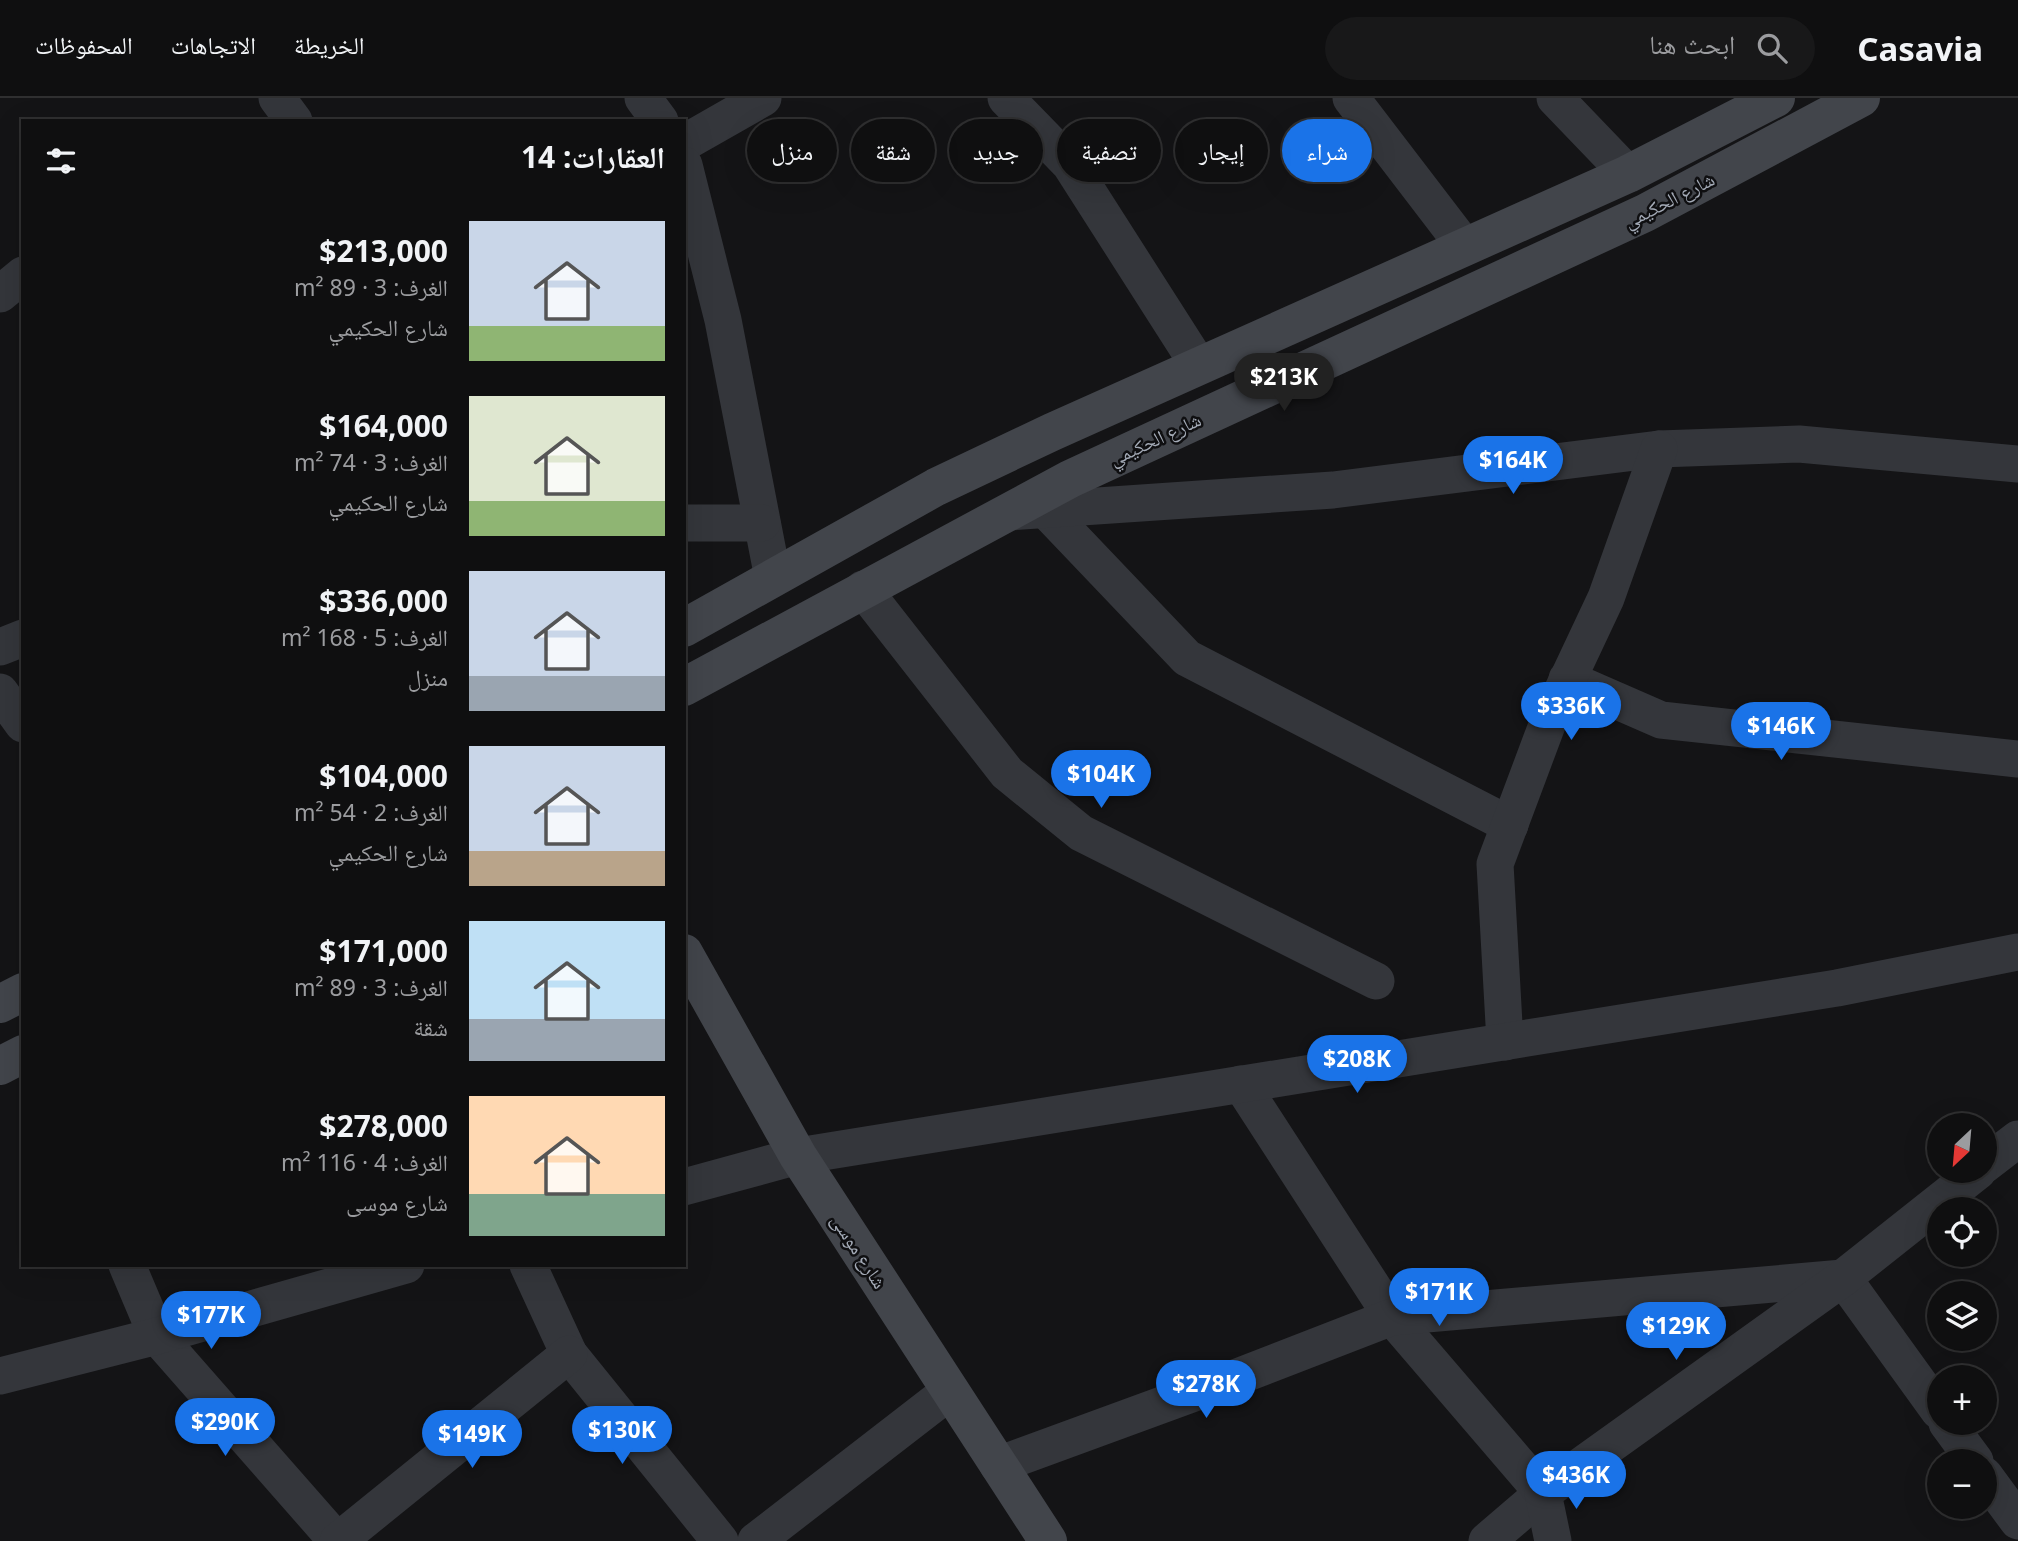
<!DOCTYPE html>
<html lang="ar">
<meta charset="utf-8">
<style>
body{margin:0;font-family:"Noto Sans","Noto Naskh Arabic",sans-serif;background:#181819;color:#f1f3f6;direction:rtl;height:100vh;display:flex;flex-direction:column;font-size:26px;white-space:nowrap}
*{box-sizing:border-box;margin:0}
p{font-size:23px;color:#9b9c9f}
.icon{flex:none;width:38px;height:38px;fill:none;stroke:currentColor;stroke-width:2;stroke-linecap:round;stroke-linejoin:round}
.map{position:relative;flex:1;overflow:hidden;direction:ltr}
.details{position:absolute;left:21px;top:21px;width:665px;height:1148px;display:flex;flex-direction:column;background:#0f0f10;border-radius:0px;box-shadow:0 7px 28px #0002,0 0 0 2px #2f2f30;direction:rtl}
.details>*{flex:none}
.hud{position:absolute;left:707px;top:21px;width:665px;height:63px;direction:rtl;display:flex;gap:14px}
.needle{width:46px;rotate:206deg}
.buttons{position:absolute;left:1927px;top:1015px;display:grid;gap:14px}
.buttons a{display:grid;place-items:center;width:70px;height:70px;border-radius:50%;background:#0f0f10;box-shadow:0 7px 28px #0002,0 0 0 2px #2f2f30;font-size:35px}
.price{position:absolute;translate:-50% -60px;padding:0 16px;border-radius:24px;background:#1a73e8;color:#fff;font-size:23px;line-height:46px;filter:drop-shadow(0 2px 4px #0008)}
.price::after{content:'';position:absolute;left:50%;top:42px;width:21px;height:16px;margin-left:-10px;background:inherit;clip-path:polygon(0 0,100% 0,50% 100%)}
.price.active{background:#222;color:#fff}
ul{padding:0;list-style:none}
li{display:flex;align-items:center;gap:21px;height:175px;padding:0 21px}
li span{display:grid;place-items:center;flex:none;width:196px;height:140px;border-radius:0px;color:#555}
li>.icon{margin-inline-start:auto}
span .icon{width:84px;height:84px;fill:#fffc;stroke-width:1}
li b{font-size:30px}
h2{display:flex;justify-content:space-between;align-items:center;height:84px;padding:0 21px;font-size:30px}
.pill{padding:0 24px;border-radius:32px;background:#0f0f10;box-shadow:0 7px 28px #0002,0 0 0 2px #2f2f30;font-size:24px;line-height:63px}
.pill.active{background:#1a73e8;color:#fff}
header{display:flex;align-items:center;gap:42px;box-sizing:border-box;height:98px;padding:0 35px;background:#0f0f10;border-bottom:2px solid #2f2f30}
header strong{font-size:33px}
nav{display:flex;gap:38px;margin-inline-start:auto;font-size:24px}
.search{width:490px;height:63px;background:#181819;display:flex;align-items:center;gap:18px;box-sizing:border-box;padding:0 24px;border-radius:38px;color:#9b9c9f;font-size:26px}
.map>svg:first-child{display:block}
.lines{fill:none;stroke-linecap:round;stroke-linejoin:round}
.street{stroke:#34363b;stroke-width:37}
.secondary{stroke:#42454b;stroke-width:38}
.labels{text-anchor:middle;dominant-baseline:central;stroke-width:5;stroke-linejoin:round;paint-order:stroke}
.street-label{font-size:19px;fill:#a4abb7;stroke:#0f0f11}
</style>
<header>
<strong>Casavia</strong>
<div class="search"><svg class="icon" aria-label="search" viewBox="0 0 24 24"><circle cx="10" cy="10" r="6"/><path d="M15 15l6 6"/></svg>ابحث هنا</div>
<nav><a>الخريطة</a><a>الاتجاهات</a><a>المحفوظات</a></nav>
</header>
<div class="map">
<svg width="2018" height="1443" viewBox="0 0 2018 1443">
<rect width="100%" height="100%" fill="#141416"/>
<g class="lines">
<!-- street -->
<g class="street">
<polyline points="277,0 294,23"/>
<polyline points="643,0 660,23"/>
<polyline points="1006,0 1070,66 1199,268"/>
<polyline points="1351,0 1465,149"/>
<polyline points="1555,0 1628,76"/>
<polyline points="684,45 763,0"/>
<polyline points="684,67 723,222 773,480"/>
<polyline points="0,196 23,177"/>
<polyline points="1045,411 1187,560 1510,727"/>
<polyline points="1009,414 1333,392 1659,351 1799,346 2018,366"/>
<polyline points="684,425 762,425"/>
<polyline points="863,491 1007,675 1081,735 1376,883"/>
<polyline points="0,549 23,540"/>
<polyline points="1567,581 1661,622 2018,661"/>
<polyline points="0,594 23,626"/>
<polyline points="1505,944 1495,766 1550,619 1606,500 1659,351"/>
<polyline points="1241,986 1392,1219 1543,1395 1487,1443"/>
<polyline points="1984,1067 2018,1041"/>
<polyline points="684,1089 798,1058 1837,890 2018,854"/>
<polyline points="127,1167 157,1238 337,1443"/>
<polyline points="528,1167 569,1256 720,1443"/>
<polyline points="1843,1180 1939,1313"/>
<polyline points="0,1278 157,1238 406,1167"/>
<polyline points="1947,1325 1975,1363"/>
<polyline points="998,1367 1219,1286 1392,1219 1843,1180"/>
<polyline points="1984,1377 2018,1423"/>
<polyline points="338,1443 569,1256"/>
<polyline points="756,1443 950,1293"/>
<polyline points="1553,1443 1543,1395 1843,1180 1978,1073"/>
</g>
<!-- secondary -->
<g class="secondary">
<polyline points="684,530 936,389 1052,334 1628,76 1776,0"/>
<polyline points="684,589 1070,381 1645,115 1861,0"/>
<polyline points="684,855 798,1058 1048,1443"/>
<polyline points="0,906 23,894"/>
<polyline points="0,968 23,956"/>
</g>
</g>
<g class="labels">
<!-- street labels -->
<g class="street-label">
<text transform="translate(1669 102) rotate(-27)">شارع الحكيمي</text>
<text transform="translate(1155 341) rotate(-25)">شارع الحكيمي</text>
<text transform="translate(859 1153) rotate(57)">شارع موسى</text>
</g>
</g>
</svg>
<div class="buttons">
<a><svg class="needle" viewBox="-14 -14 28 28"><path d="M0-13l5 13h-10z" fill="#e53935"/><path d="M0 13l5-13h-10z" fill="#9b9c9f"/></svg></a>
<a><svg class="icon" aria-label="locate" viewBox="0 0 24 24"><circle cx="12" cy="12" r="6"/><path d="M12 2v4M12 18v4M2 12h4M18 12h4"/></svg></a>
<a><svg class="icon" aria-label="layers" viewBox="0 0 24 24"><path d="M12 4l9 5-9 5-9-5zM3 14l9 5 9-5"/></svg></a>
<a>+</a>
<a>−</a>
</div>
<b class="price active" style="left:1284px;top:315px">$213K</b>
<b class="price" style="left:1513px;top:398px">$164K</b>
<b class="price" style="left:1571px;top:644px">$336K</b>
<b class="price" style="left:1781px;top:664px">$146K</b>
<b class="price" style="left:1101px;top:712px">$104K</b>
<b class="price" style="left:1357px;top:997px">$208K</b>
<b class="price" style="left:1439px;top:1230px">$171K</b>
<b class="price" style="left:211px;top:1253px">$177K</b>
<b class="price" style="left:1676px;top:1264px">$129K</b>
<b class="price" style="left:1206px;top:1322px">$278K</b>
<b class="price" style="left:225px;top:1360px">$290K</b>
<b class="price" style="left:622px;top:1368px">$130K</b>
<b class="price" style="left:472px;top:1372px">$149K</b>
<b class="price" style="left:1576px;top:1413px">$436K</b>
<div class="hud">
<a class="pill active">شراء</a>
<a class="pill">إيجار</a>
<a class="pill">تصفية</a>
<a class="pill">جديد</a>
<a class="pill">شقة</a>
<a class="pill">منزل</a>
</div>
<section class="details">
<h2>العقارات: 14<svg class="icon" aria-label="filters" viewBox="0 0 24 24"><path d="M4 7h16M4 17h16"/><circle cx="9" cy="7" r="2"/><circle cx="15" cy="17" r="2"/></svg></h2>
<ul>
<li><span style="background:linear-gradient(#c9d6e8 75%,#8fb573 0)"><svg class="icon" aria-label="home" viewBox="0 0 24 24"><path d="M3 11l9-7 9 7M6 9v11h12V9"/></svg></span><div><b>$213,000</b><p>الغرف: 3 · 89 m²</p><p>شارع الحكيمي</p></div></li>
<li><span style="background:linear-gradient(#dfe7d0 75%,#8fb573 0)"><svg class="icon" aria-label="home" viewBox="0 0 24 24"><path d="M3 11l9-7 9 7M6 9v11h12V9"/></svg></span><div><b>$164,000</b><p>الغرف: 3 · 74 m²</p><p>شارع الحكيمي</p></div></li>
<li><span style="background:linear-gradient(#c9d6e8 75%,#9aa5b1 0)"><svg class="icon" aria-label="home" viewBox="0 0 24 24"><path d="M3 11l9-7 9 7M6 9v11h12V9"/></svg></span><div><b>$336,000</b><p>الغرف: 5 · 168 m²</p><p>منزل</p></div></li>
<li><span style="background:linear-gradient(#c9d6e8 75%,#b9a48a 0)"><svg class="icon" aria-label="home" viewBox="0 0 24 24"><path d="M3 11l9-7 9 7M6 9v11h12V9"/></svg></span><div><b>$104,000</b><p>الغرف: 2 · 54 m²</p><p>شارع الحكيمي</p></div></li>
<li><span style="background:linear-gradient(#bfe0f5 70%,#9aa5b1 0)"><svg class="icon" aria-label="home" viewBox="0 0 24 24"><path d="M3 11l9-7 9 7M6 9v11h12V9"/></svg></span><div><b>$171,000</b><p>الغرف: 3 · 89 m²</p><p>شقة</p></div></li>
<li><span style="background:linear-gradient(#ffd9b3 70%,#7fa58c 0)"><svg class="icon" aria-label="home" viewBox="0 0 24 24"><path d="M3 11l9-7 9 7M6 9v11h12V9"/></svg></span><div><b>$278,000</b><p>الغرف: 4 · 116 m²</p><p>شارع موسى</p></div></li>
</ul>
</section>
</div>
